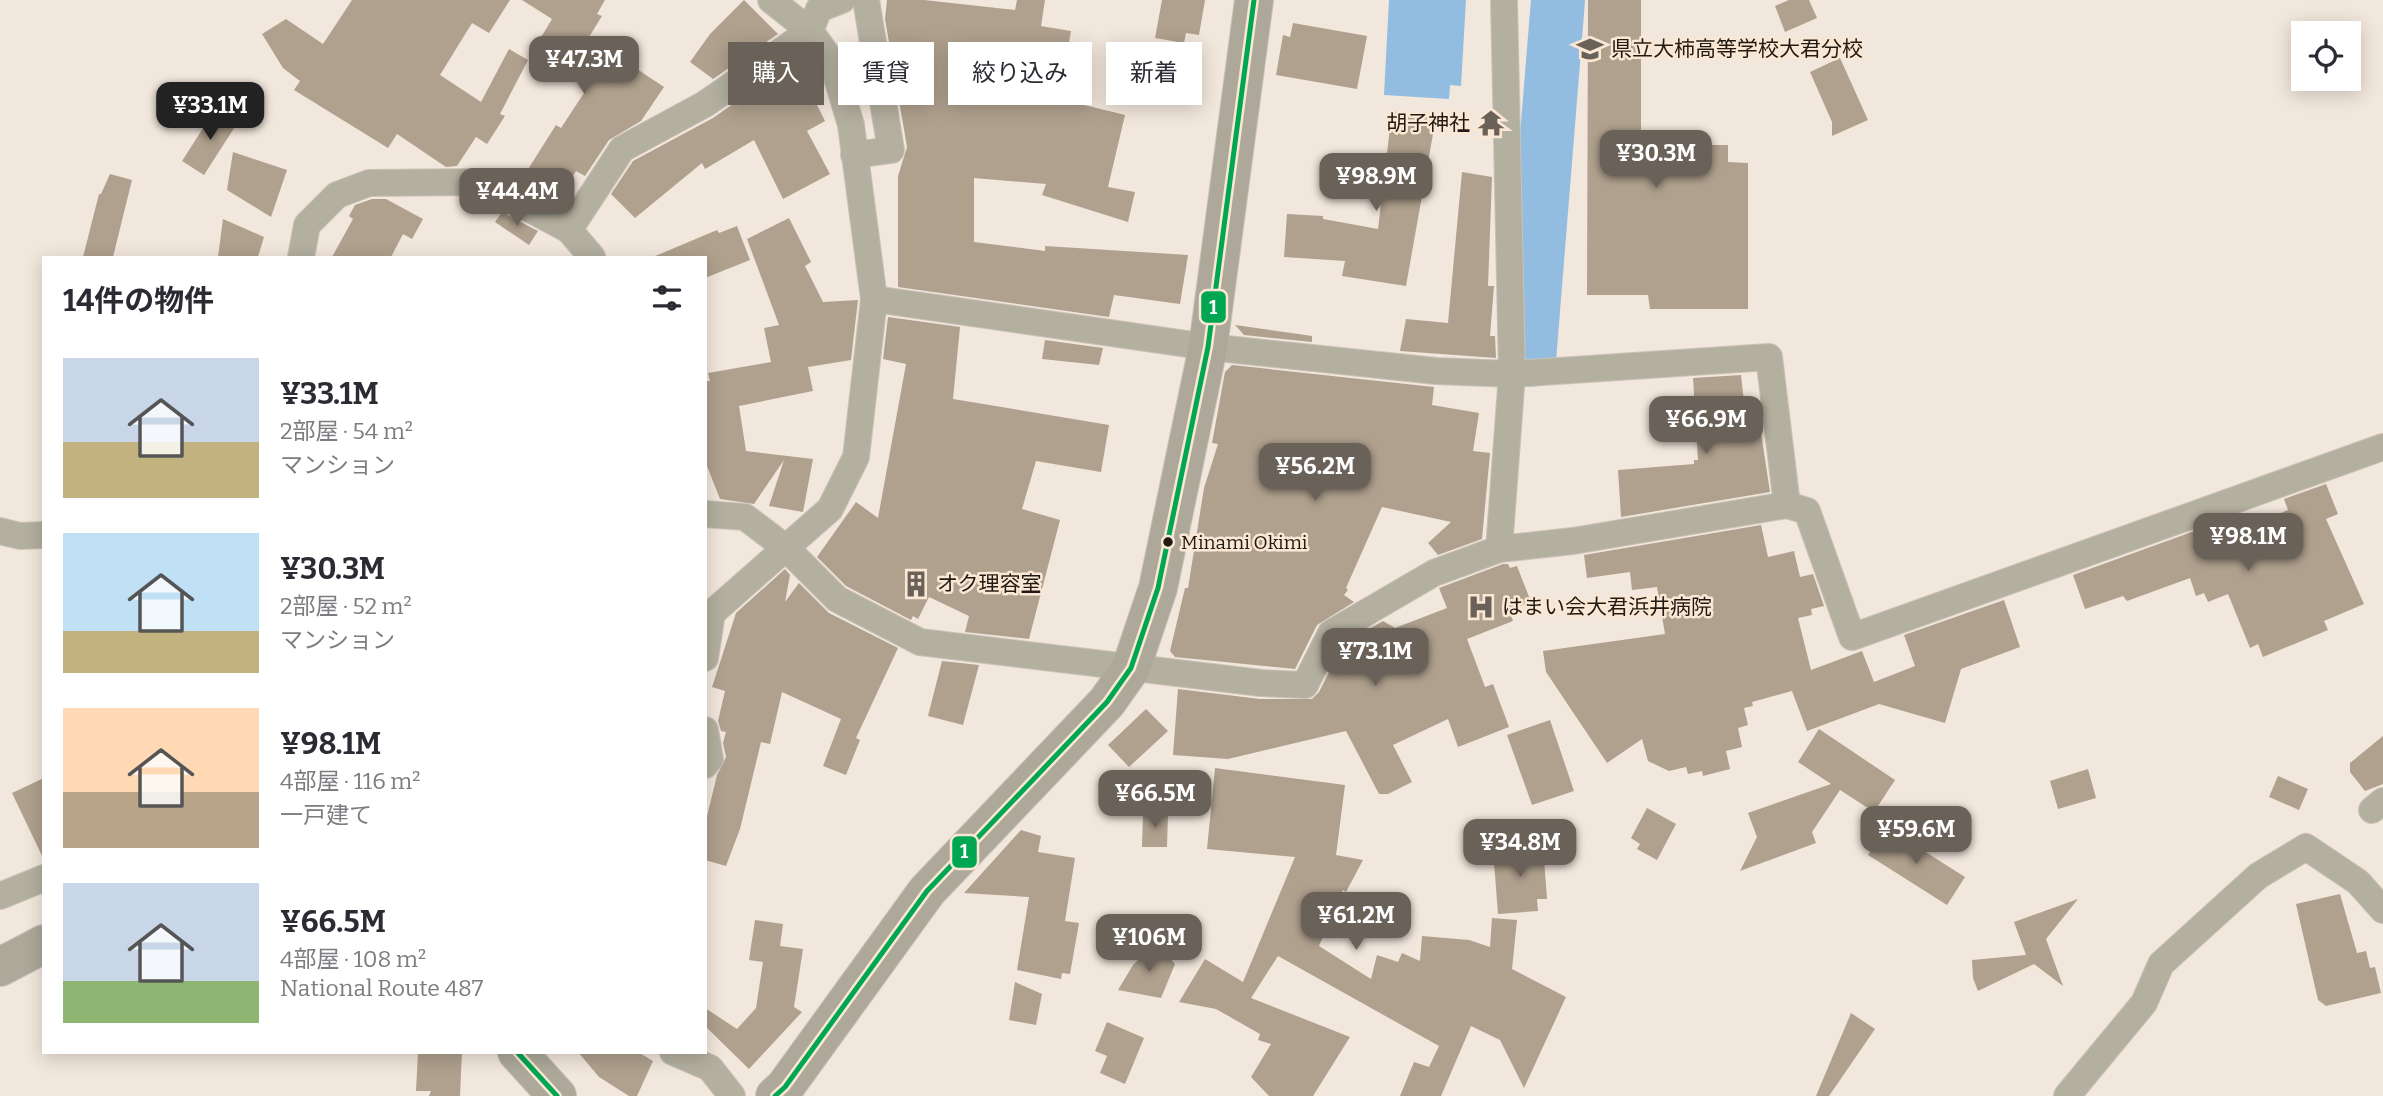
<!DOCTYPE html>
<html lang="ja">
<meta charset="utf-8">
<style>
body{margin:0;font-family:Bitter,"Noto Sans JP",serif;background:#f2f2f3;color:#2b2b33;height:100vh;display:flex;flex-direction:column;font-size:26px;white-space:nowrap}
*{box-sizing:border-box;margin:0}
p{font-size:23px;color:#7c7c81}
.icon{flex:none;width:38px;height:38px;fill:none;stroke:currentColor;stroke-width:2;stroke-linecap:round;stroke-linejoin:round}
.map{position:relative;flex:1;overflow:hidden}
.sheet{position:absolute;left:42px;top:256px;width:665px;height:798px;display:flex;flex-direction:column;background:#fff;border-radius:0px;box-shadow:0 4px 18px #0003}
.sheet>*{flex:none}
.hud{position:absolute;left:728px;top:42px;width:665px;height:63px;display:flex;gap:14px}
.controls{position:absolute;left:2291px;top:21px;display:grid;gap:14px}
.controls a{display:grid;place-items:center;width:70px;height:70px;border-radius:0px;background:#fff;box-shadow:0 4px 18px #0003;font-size:35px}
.price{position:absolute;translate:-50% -60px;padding:0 16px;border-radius:14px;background:#6a6259;color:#fff;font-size:23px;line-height:46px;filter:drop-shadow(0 2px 4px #0008)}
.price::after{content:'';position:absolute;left:50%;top:42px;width:21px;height:16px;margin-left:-10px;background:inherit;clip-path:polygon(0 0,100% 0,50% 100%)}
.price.on{background:#222;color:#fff}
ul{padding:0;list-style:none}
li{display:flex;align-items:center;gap:21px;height:175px;padding:0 21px}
li span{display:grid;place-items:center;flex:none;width:196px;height:140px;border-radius:0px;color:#555}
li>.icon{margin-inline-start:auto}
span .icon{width:84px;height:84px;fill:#fffc;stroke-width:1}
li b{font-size:30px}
h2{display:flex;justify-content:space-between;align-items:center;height:84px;padding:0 21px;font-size:30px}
.pill{padding:0 24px;border-radius:0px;background:#fff;box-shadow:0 4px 18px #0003;font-size:24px;line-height:63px}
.pill.on{background:#6a6259;color:#fff}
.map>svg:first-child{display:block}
.water{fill:#92bde1}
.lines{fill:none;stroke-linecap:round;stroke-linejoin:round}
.river{stroke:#92bde1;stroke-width:54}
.building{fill:#b0a18e}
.minor-casing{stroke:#cbc2b9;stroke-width:28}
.trunk-casing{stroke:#cbc2b9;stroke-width:40}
.minor{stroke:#b4b0a0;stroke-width:26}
.trunk{stroke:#ada89a;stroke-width:38}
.bus-1-casing{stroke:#fae7d4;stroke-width:10}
.bus-1{stroke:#00a651;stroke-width:5}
.bus-dot{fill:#201a13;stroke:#fae7d4;stroke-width:2.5}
.labels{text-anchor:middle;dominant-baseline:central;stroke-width:5;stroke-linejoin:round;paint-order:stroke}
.bus-label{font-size:19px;fill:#201a13;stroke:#fae7d4;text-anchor:start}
.poi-label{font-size:21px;fill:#201a13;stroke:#fae7d4;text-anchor:start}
.line-badge{stroke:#fae7d4;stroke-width:2.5}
.badge-label{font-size:19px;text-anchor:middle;font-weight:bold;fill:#fff}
</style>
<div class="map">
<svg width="2383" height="1096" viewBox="0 0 2383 1096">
<rect width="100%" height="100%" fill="#f2e7dc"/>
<!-- water -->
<polygon class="water" points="1389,0 1466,0 1461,86 1450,85 1449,99 1384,95"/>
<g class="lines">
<!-- river -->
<polyline class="river" points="1529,360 1558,0"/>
</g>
<!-- building -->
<g class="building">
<polygon points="352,0 510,0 489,33 472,23 440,75 481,102 509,49 528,60 500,114 505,116 487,144 476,137 457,166 446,167 397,134 388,148 294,90 300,81 283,68 262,34 286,19 323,44"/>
<polygon points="522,0 605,0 597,14 602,16 589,37 664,87 641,121 609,140 585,176 576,171 555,205 518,185 556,125 561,128 588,87 531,54 552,19"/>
<polygon points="744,0 778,34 713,79 690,62 710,34"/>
<polygon points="887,0 924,0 1015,10 1017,0 1045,0 1041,26 1071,31 1060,97 1064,100 1125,115 1108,187 1135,192 1128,222 1042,195 1046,184 974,178 974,242 1045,251 1045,246 1188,255 1180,304 1114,295 1109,317 898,287 898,176 907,147 885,19"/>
<polygon points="1162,0 1205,0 1199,35 1186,33 1184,43 1155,38"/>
<polygon points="1588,0 1641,0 1641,145 1728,145 1728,162 1748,163 1748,309 1650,309 1648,295 1587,295"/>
<polygon points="1789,0 1809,0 1817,18 1785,32 1775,6"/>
<polygon points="1293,23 1367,36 1357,89 1276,75 1283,35 1290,37"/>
<polygon points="1840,58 1868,120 1832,136 1832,122 1810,72"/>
<polygon points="796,60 809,78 805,81 825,121 807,131 830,174 783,199 754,140 705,169 702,163 635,218 611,194 633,161 713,118"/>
<polygon points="216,108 238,122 204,175 182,161"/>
<polygon points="1392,111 1436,117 1406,286 1342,276 1345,261 1284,257 1287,214 1323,216 1323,219 1378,229"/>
<polygon points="233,152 287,170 271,217 227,190"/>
<polygon points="1462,172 1492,177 1488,286 1494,286 1490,336 1495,336 1496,358 1400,351 1406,319 1448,323"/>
<polygon points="110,174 132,180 113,257 83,257 99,194 101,194"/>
<polygon points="372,199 386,199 423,219 412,239 403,234 391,257 332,257 353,219 349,216 355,205"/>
<polygon points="502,212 538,231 529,245 495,222"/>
<polygon points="789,218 811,262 805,266 823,302 858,300 851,360 808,367 813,391 739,406 746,451 813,459 803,512 769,506 784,460 754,504 720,499 705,461 705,381 710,381 708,373 771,362 764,328 779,325 747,239"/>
<polygon points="223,219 264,237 258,257 218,257"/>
<polygon points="737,226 750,260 705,278 705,257 653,257 717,230 719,233"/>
<polygon points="888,317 960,327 953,399 1109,425 1101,472 1036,461 1022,509 1060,520 1029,639 965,632 969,616 929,597 918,619 913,616 911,620 846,586 817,557 856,502 878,518 906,364 883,359"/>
<polygon points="1235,325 1312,336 1312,342 1244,335"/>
<polygon points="1045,340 1103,348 1099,365 1042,359"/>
<polygon points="1232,365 1434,387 1432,405 1479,413 1473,451 1490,453 1482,539 1438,555 1428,543 1451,522 1382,507 1346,588 1348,590 1344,595 1354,602 1317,625 1295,669 1175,657 1170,651 1185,588 1188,588 1204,488 1218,444 1212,443 1225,372"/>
<polygon points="1741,375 1744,402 1756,400 1770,492 1621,517 1618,470 1694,464 1694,460 1698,460 1693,378"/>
<polygon points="2326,484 2338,514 2326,519 2364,604 2324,621 2328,630 2263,657 2258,644 2250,648 2228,594 2208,602 2204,593 2196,596 2190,578 2127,601 2123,596 2085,609 2073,575 2211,525 2217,540 2288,510 2284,499"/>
<polygon points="1761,525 1768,557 1794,551 1800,577 1813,574 1824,606 1811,609 1812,615 1798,618 1811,670 1862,651 1874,682 1915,666 1904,635 2004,600 2020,647 1961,669 1945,723 1879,704 1807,731 1792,691 1752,702 1753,706 1744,708 1748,725 1738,728 1742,747 1726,751 1730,769 1703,776 1702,771 1688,774 1686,767 1669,771 1648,761 1642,739 1607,763 1546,672 1543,651 1665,634 1657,587 1632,590 1630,572 1587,578 1584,555"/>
<polygon points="1503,564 1508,564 1510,568 1517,566 1531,602 1509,610 1513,621 1467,639 1485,687 1493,684 1509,727 1458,747 1448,719 1393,745 1412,782 1388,794 1379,794 1346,731 1228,759 1173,755 1178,689 1260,699 1312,699 1319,692 1343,644 1383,621 1395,628 1447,608 1439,588"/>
<polygon points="785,569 790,575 785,602 799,583 829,613 898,648 856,738 860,740 846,775 823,766 841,719 782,692 770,744 761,742 740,829 726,866 705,860 705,825 717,775 726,757 723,743 726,732 721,731 718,721 725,691 712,687 736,613"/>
<polygon points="942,661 979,665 963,725 928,716"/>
<polygon points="1146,709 1168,731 1129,767 1108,745"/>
<polygon points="1550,720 1574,791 1532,805 1507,735"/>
<polygon points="1819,729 1895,780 1874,812 1840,790 1812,832 1816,843 1740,871 1757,837 1748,813 1831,784 1798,762"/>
<polygon points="2383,736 2383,784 2365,791 2350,772 2350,763"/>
<polygon points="1215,768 1345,785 1336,855 1363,860 1346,892 1343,890 1319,946 1371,979 1377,955 1398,962 1402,953 1420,961 1422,936 1469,940 1490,947 1492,918 1517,920 1512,969 1566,997 1524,1088 1500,1040 1471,1026 1441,1096 1400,1096 1414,1062 1429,1067 1439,1046 1278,956 1251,998 1350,1037 1313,1096 1269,1096 1251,1077 1271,1044 1258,1040 1260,1034 1216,1009 1179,1002 1205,959 1243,982 1295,857 1207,849"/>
<polygon points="2088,769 2096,798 2058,809 2050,781"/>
<polygon points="2278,776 2308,789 2299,810 2269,797"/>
<polygon points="44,778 44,860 12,793"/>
<polygon points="1647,808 1676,824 1657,860 1637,849 1640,844 1631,838"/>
<polygon points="1143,814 1168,814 1167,847 1142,847"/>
<polygon points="1886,827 1965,877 1947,905 1868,855"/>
<polygon points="1021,830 1041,836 1038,852 1075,858 1065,921 1079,923 1070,974 1062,973 1061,979 1017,970 1029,897 964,893"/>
<polygon points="1543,845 1547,899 1537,899 1538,911 1498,914 1493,849"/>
<polygon points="2340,894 2357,953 2366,951 2370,968 2375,967 2381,993 2326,1006 2318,1000 2296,904"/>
<polygon points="2078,899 2046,939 2063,986 2034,964 1978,991 1973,978 1972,960 2026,955 2014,922"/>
<polygon points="755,920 783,924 780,946 803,949 794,1007 802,1012 749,1069 705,1026 705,1008 737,1029 756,1008 763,962 749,960"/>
<polygon points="1150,948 1161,949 1175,964 1161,998 1118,990 1133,965"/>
<polygon points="1015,982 1042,994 1036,1025 1009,1020"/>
<polygon points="1851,1013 1875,1029 1829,1096 1816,1096"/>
<polygon points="1107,1022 1144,1038 1125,1084 1100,1073 1107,1056 1095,1051"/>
<polygon points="418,1052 462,1052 460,1096 429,1096 431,1091 416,1091"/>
<polygon points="578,1052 638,1052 653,1061 637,1096 629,1096 599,1077"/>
</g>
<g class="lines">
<!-- minor casing -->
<g class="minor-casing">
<g id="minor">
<polyline points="854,155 891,150 866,0"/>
<polyline points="569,230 592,257"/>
<polyline points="301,257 307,225 337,195 369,183 479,182 569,230 622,149 705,104 810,31 819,9 842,0"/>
<polyline points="874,299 1208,347 1436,371 1512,374 1769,357 1787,505"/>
<polyline points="705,514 745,517 786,548 837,599 920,642 1261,683 1305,685 1331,633 1434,573 1499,549 1573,541 1787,505 1807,511 1852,637 2383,447"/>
<polyline points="0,531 20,536 44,535"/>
<polyline points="1499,549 1512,374 1504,0"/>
<polyline points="705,658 712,613 830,509 856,457 874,299 851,125 837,78 831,60 810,31 771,0"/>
<polyline points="705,730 710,759 705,765"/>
<polyline points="2372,810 2383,801"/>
<polyline points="0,896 44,878"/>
<polyline points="673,1052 710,1068 732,1096"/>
<polyline points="2067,1096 2144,1003 2161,964 2258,876 2306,847 2358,882 2383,910"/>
</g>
</g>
<!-- trunk casing -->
<g class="trunk-casing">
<g id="trunk">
<polyline points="0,967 44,944"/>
<polyline points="517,1052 557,1096"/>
<polyline points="775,1096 785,1087 927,891 1107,702 1131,668 1158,588 1208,347 1254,0"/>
</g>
</g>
<!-- minor -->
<use href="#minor" class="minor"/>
<!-- trunk -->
<use href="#trunk" class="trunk"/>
<!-- bus-1 casing -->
<g class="bus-1-casing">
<g id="bus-1">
<polyline points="517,1052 557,1096"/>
<polyline points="775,1096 785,1087 927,891 1107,702 1131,668 1158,588 1208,347 1254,0"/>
</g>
</g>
<!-- bus-1 -->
<use href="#bus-1" class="bus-1"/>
</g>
<!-- icons -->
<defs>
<g id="school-bare" transform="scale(2.1)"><path d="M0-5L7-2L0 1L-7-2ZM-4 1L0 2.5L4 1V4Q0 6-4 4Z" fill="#6a6259" stroke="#fae7d4" stroke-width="2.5" paint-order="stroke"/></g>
<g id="temple-bare" transform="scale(2.1)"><path d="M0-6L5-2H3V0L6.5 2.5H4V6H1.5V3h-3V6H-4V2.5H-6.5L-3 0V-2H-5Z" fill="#6a6259" stroke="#fae7d4" stroke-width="2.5" paint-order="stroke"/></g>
<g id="building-bare" transform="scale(2.1)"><path d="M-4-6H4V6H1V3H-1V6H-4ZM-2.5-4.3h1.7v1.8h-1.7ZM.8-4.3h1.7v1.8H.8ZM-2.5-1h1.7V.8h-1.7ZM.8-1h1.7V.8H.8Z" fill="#6a6259" stroke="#fae7d4" stroke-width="2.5" paint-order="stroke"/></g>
<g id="hospital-bare" transform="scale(2.1)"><path d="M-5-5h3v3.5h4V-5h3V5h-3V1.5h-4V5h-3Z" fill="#6a6259" stroke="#fae7d4" stroke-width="2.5" paint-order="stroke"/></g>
</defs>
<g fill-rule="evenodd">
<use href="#school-bare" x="1590" y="49"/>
<use href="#temple-bare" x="1491" y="123"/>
<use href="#building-bare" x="916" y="584"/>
<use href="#hospital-bare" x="1481" y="607"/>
</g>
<!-- markers -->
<circle class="bus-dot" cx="1168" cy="542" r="6"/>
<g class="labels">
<!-- bus labels -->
<g class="bus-label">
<text x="1181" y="542">Minami Okimi</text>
</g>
<!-- poi labels -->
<g class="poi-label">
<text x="1611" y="49">県立大柿高等学校大君分校</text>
<text x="1470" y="123" text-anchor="end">胡子神社</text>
<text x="937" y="584">オク理容室</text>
<text x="1502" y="607">はまい会大君浜井病院</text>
</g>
</g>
<g class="line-badge">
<rect x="1200" y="290" width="27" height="34" rx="7" fill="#00a651"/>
<rect x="951" y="835" width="27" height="34" rx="7" fill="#00a651"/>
</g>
<g class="badge-label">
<text x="1213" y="314">1</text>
<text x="964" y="858">1</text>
</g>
</svg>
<div class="controls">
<a><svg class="icon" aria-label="locate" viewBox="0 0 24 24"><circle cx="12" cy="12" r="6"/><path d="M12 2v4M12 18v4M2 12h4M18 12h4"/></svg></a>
</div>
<b class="price" style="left:584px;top:96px">¥47.3M</b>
<b class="price on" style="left:210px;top:142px">¥33.1M</b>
<b class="price" style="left:1656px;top:190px">¥30.3M</b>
<b class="price" style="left:1376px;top:213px">¥98.9M</b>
<b class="price" style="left:517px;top:228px">¥44.4M</b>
<b class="price" style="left:1706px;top:456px">¥66.9M</b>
<b class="price" style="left:1315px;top:503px">¥56.2M</b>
<b class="price" style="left:2248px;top:573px">¥98.1M</b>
<b class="price" style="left:1375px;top:688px">¥73.1M</b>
<b class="price" style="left:1155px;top:830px">¥66.5M</b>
<b class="price" style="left:1916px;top:866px">¥59.6M</b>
<b class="price" style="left:1520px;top:879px">¥34.8M</b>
<b class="price" style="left:1356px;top:952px">¥61.2M</b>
<b class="price" style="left:1149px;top:974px">¥106M</b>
<div class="hud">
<a class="pill on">購入</a>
<a class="pill">賃貸</a>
<a class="pill">絞り込み</a>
<a class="pill">新着</a>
</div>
<section class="sheet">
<h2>14件の物件<svg class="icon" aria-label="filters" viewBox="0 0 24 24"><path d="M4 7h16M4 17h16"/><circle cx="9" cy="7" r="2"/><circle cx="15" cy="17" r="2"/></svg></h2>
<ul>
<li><span style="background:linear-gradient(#c9d6e8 60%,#c2b280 0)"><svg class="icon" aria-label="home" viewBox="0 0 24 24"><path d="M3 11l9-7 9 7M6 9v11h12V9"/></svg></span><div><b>¥33.1M</b><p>2部屋 · 54 m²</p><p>マンション</p></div></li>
<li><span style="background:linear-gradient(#bfe0f5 70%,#c2b280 0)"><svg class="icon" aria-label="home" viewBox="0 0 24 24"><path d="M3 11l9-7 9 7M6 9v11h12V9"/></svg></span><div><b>¥30.3M</b><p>2部屋 · 52 m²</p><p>マンション</p></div></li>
<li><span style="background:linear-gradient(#ffd9b3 60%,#b9a48a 0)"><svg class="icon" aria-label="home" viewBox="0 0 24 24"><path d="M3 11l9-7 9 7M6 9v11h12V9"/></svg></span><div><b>¥98.1M</b><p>4部屋 · 116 m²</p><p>一戸建て</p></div></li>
<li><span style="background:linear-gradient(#c9d6e8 70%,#8fb573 0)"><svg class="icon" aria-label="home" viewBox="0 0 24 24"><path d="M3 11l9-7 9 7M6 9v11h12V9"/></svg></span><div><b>¥66.5M</b><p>4部屋 · 108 m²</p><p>National Route 487</p></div></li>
</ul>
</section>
</div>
